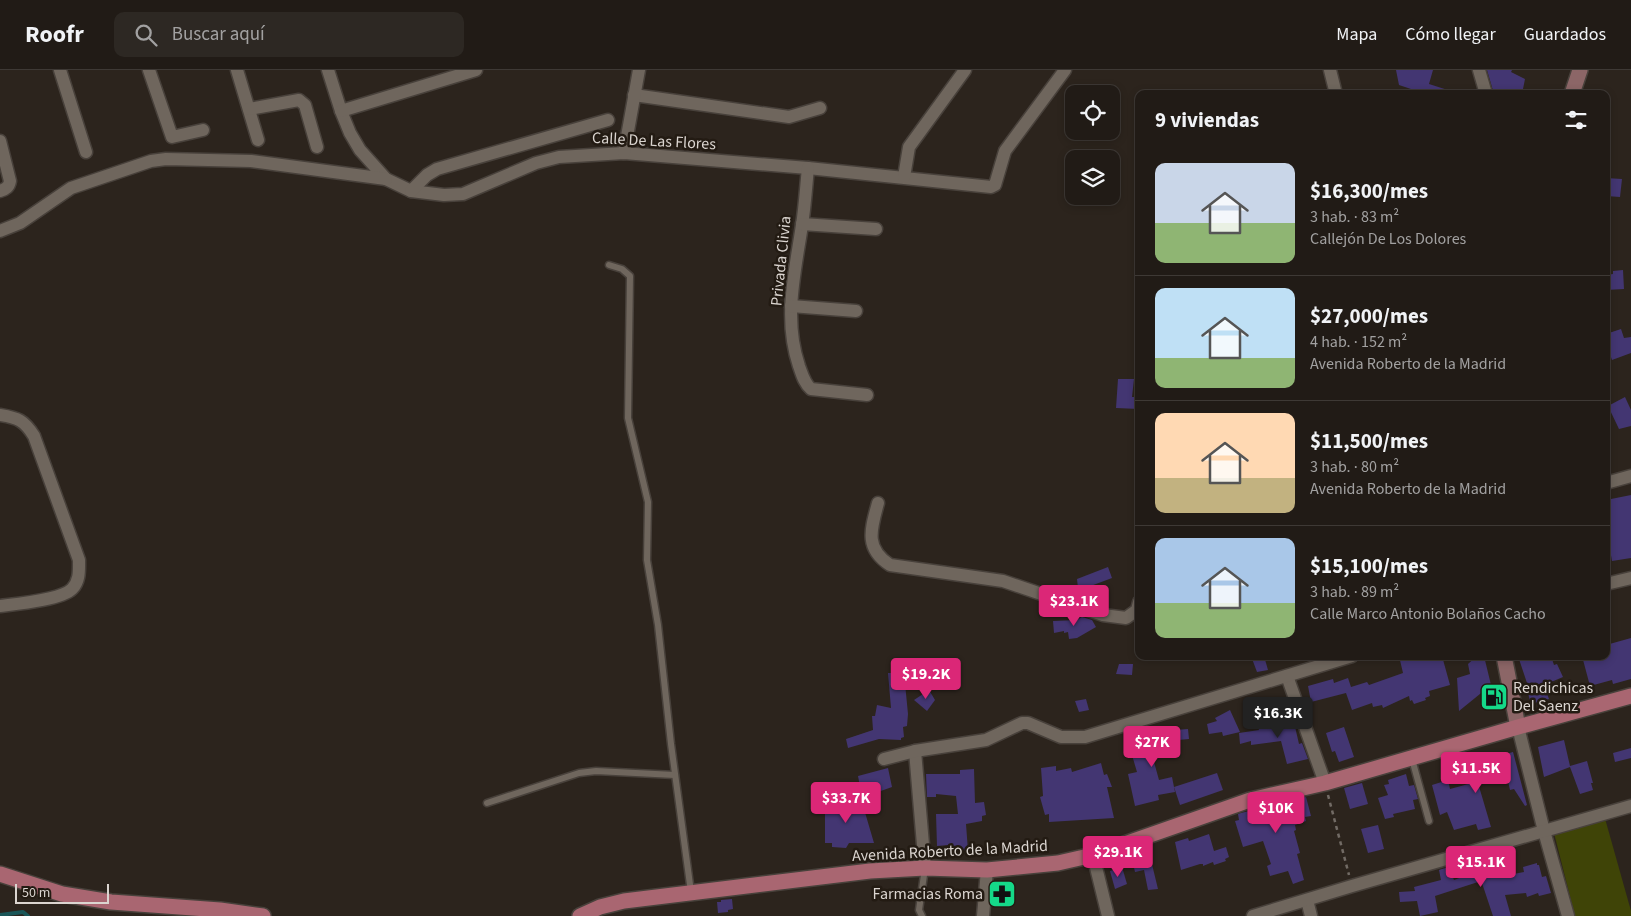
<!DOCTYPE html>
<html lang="es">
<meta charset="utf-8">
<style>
body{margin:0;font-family:"Source Sans 3",sans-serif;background:#2d2823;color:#f1f3f6;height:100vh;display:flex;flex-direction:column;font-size:19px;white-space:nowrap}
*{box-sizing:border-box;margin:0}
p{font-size:16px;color:#a2a1a1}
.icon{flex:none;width:28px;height:28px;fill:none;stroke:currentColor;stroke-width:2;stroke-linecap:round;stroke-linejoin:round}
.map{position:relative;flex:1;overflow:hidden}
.side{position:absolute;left:1135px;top:20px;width:475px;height:570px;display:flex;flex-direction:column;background:#211b16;border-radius:10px;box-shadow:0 2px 8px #0003,0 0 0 1px #3e3935}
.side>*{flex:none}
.controls{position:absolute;left:1065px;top:15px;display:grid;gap:10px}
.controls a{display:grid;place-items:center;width:55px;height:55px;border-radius:10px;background:#211b16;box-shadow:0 2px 8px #0003,0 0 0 1px #3e3935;font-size:25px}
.scale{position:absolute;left:15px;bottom:12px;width:94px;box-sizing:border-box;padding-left:5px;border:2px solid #dbd5d0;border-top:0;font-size:14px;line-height:18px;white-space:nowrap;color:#dbd5d0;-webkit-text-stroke:4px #231b13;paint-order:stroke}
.price{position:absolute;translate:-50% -42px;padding:0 11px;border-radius:5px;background:#db2777;color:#fff;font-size:16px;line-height:32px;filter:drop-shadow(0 1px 2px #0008)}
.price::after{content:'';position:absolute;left:50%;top:30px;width:15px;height:11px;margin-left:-8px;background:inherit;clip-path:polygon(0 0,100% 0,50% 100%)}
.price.active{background:#222;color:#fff}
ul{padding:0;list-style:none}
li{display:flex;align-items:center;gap:15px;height:125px;padding:0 20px}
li+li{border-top:1px solid #3e3935}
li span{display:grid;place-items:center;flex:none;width:140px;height:100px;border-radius:10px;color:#555}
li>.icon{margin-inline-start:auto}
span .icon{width:60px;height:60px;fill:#fffc;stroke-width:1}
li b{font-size:21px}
h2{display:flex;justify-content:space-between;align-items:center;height:60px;padding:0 20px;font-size:21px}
header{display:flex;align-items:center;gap:30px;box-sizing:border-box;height:70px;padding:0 25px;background:#211b16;border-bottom:1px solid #3e3935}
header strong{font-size:24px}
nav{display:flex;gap:28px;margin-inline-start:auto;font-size:18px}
.search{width:350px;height:45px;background:#2d2823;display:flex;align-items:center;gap:12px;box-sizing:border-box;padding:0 18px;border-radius:10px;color:#a2a1a1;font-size:19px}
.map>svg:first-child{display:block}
.green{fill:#3f4407}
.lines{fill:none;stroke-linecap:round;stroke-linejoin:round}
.stream{stroke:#1a5658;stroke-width:4}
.building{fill:#433672}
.lane-casing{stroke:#48413b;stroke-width:9}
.street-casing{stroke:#48413b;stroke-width:15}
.secondary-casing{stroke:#48413b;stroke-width:18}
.primary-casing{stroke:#48413b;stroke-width:18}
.path{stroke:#726b65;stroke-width:2.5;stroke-dasharray:4 4;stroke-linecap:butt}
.lane{stroke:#6f665d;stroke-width:6}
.street{stroke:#6f665d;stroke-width:12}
.secondary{stroke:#8c6667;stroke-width:15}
.primary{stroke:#a96671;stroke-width:15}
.labels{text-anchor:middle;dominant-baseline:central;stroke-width:5;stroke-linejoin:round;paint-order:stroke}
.street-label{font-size:16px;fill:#dbd5d0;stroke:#231b13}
.poi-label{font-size:16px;fill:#dbd5d0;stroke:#231b13;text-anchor:start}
</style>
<header>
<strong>Roofr</strong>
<div class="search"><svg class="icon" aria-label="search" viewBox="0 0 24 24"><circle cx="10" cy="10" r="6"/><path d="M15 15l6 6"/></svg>Buscar aquí</div>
<nav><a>Mapa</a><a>Cómo llegar</a><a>Guardados</a></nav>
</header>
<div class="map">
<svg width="1631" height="846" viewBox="0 0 1631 846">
<rect width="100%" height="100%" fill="#2c241d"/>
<!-- green -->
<polygon class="green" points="1604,745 1631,841 1631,846 1575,846 1553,759"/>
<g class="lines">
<!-- stream -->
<polyline class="stream" points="0,845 23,842 28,846"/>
</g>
<!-- building -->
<g class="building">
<polygon points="1396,0 1433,0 1429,14 1454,22 1453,24 1426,24 1399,15"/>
<polygon points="1487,0 1512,0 1511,2 1525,9 1522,24 1494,24"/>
<polygon points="1606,108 1622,109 1620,127 1606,126"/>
<polygon points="1623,200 1624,219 1606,220 1606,205 1613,204 1613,201"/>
<polygon points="1621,259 1624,268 1631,267 1631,283 1612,290 1606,272 1606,264"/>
<polygon points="1118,309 1134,309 1132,327 1139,327 1139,339 1116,338"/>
<polygon points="1625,327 1631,340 1631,356 1619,359 1608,336"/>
<polygon points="1631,425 1631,488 1612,491 1606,457 1606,430"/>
<polygon points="1108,497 1112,508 1080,520 1078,518 1077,509"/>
<polygon points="1082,547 1092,550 1096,557 1077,568 1069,569 1068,562 1064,563 1064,561 1054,563 1053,551 1077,550"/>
<polygon points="1631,568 1631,609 1613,614 1612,610 1590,616 1582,586 1606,586 1606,575"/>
<polygon points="1251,586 1264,586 1268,600 1257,602"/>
<polygon points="1399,586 1442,586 1450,615 1429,621 1430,626 1425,628 1426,630 1414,634 1412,630 1410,631 1409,626 1383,638 1382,635 1373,637 1372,633 1352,640 1346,623 1311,632 1308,616 1333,609 1334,613 1348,608 1351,617 1367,612 1369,615 1403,603"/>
<polygon points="1477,586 1484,586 1491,615 1459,641 1457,608 1470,604 1468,594"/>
<polygon points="1518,586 1551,586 1554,595 1557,594 1563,607 1544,615 1549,629 1531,634 1525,613 1527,613"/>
<polygon points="1119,594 1133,594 1132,605 1116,604"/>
<polygon points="888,603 904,603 908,644 907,656 903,657 904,667 901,668 901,670 879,669 848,678 846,669 873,660 872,646 875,646 877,635 891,638"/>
<polygon points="929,620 935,630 927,641 914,630"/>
<polygon points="1086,629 1089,640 1079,642 1075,631"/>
<polygon points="1230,640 1240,662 1223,666 1222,662 1209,664 1207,654 1217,651 1215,648"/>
<polygon points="1286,648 1286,650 1293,648 1299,674 1302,673 1308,689 1287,694 1281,671 1251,675 1251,671 1240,674 1239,663 1259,660 1258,657 1270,655 1270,652"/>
<polygon points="1344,657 1354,687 1339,692 1335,681 1332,682 1326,663"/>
<polygon points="1188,659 1189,669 1178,670 1154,679 1154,692 1159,710 1172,707 1175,722 1158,725 1159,730 1135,736 1128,704 1137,702 1129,675 1155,669 1153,665 1163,661"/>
<polygon points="1564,670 1570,696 1587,691 1593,713 1591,713 1593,720 1580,724 1570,697 1544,707 1538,677"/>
<polygon points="1631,678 1631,688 1615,692 1613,683"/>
<polygon points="1513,682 1527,735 1525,736 1514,719 1510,720 1508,711 1502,713 1500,707 1478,713 1491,757 1478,760 1476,754 1454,760 1447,742 1440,745 1432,715 1448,710 1450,719 1472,713 1468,703 1498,694 1496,687"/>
<polygon points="1101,693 1104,705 1107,704 1112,717 1107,717 1114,748 1049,752 1049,744 1045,745 1040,727 1043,726 1041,698 1056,696 1056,701 1071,698 1072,702"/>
<polygon points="888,698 892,717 878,722 876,716 861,722 858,706"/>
<polygon points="974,699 975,733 984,732 986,745 982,746 982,751 966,754 968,781 949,781 949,775 937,776 936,744 958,744 956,726 936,724 936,727 927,727 926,704 960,704 960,700"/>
<polygon points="1217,703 1223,720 1180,735 1174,717"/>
<polygon points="1406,704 1409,716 1414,715 1418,729 1413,730 1415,739 1393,744 1394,747 1385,749 1378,728 1388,725 1384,715 1389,714 1388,710"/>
<polygon points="1362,713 1368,734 1350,739 1344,718"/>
<polygon points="1306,727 1311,746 1305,747 1306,751 1295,755 1296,760 1294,761 1300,783 1297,784 1304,810 1293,814 1288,801 1270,806 1267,796 1271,794 1263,771 1243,777 1235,751 1239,750 1238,744 1241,743"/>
<polygon points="825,731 860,731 860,739 864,739 874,773 849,773 846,778 832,777 832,773 825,773"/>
<polygon points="1378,755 1384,779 1368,783 1361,759"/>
<polygon points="1209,764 1214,781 1226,777 1229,787 1225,789 1226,791 1214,795 1213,792 1203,796 1203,794 1200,794 1181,800 1175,772 1188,768 1189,771"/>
<polygon points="1148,778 1158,819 1148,820 1144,800 1135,802 1131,785"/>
<polygon points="1537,793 1537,795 1539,795 1542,807 1546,806 1551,823 1539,826 1538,823 1527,827 1526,823 1505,825 1511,846 1493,846 1482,813 1479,814 1478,812 1435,826 1438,842 1420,846 1417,831 1400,832 1399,822 1415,821 1414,817 1441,810 1439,800 1442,799 1449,797 1454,810 1475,802 1497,797 1501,800 1503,806 1524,802 1523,797"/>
<polygon points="1122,797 1127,814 1115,819 1110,801"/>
<polygon points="732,829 733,839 728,840 728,842 718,843 717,832 721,832 721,830"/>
</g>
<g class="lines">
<!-- lane casing -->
<g class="lane-casing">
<g id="lane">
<polyline points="609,195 622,199 630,206 628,348 648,432 647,490 658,555 671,674 691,822"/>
<polyline points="1412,689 1429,751"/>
<polyline points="487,733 579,703 596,701 675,705"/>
<polyline points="922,846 919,840 925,798"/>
</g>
</g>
<!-- street casing -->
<g class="street-casing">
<g id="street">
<polyline points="60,0 86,82"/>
<polyline points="149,0 172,67 203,60"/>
<polyline points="237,0 258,70"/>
<polyline points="328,0 341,41 350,63 360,80 386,109 411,121 444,125 463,124 536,93 559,87 624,83 808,98 991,117 995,115 1005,81 1065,0"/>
<polyline points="1330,0 1336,24"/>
<polyline points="1479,0 1486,24"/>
<polyline points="634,25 789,47 820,38"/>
<polyline points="249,39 299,30 305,35 317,77"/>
<polyline points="341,41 476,0"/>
<path d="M0,71L10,111C9,117 6,119 0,121"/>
<polyline points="624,83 639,0"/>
<path d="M808,98C806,117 805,136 802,155C795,202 783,249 799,296C802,304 804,313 811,319L867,325"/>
<polyline points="904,107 909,77 965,0"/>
<polyline points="411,121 427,105 437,99 608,50"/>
<polyline points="802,154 876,159"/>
<polyline points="0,161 20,153 71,118 151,91 166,89 251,91 386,109"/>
<polyline points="791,236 856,241"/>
<path d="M0,345C18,348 24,350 34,366L79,490C79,500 80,511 72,519C61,530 16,534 0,536"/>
<polyline points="1606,413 1631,406"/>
<path d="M878,433C871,459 864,478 890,495L1003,511L1103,545L1126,548L1137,540L1139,532"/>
<polyline points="1606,514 1631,508"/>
<polyline points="1287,606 1325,713"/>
<polyline points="1518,657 1544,761 1568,846"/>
<polyline points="915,681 925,798"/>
<polyline points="884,689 915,681 986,670 1022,653 1028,653 1061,667 1085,667 1352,586"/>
<polyline points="1093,785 1108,846"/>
<polyline points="1307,830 1311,846"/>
<polyline points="983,846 987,800"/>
<polyline points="1253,846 1352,816 1631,736"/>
</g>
</g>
<!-- secondary casing -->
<g class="secondary-casing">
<g id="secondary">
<polyline points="1572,24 1580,0"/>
<polyline points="1504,586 1518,657"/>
</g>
</g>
<!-- primary casing -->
<g class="primary-casing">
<g id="primary">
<polyline points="0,804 62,824 111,832 220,840 263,846"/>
<polyline points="580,846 600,837 624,831 870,801 925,798 987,800 1058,793 1093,785 1250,730 1325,713 1518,657 1631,626"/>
</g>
</g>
<!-- path -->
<polyline class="path" points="1328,725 1349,805"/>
<!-- lane -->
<use href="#lane" class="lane"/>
<!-- street -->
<use href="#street" class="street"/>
<!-- secondary -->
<use href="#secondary" class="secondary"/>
<!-- primary -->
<use href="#primary" class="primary"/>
</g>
<!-- icons -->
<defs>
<g id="fuel-square" transform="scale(1.4375)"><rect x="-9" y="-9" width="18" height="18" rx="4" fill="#15d989" stroke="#231b13"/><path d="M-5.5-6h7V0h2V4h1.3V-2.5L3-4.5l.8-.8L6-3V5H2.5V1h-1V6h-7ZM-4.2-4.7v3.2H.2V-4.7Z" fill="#111"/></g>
<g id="pharmacy-square" transform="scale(1.4375)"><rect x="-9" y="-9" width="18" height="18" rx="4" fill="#15d989" stroke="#231b13"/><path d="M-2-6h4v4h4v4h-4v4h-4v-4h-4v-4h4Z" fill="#111"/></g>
</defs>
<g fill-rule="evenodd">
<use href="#fuel-square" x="1494" y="627"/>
<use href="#pharmacy-square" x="1002" y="824"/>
</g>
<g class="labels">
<!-- street labels -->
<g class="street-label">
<text transform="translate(654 71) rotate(3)">Calle De Las Flores</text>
<text transform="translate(781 191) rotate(-84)">Privada Clivia</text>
<text transform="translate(950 781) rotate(-3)">Avenida Roberto de la Madrid</text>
</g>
<!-- poi labels -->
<g class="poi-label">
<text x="1513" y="618">Rendichicas<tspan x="1513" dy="18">Del Saenz</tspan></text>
<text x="983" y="824" text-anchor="end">Farmacias Roma</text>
</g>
</g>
</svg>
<div class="controls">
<a><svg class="icon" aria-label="locate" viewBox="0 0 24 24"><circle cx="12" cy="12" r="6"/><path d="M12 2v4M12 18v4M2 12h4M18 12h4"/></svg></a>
<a><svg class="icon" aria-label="layers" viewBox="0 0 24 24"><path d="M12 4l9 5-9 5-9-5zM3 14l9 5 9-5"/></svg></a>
</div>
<div class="scale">50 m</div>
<b class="price" style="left:1074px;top:557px">$23.1K</b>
<b class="price" style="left:926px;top:630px">$19.2K</b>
<b class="price active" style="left:1278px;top:669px">$16.3K</b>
<b class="price" style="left:1152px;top:698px">$27K</b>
<b class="price" style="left:1476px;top:724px">$11.5K</b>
<b class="price" style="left:846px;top:754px">$33.7K</b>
<b class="price" style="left:1276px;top:764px">$10K</b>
<b class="price" style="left:1118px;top:808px">$29.1K</b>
<b class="price" style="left:1481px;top:818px">$15.1K</b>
<section class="side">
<h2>9 viviendas<svg class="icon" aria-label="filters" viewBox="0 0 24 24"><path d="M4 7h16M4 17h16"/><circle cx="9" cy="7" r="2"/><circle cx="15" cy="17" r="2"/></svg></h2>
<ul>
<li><span style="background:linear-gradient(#c9d6e8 60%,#8fb573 0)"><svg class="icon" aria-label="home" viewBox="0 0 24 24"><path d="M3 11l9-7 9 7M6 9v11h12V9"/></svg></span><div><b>$16,300/mes</b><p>3 hab. · 83 m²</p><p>Callejón De Los Dolores</p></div></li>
<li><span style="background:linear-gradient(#bfe0f5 70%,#8fb573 0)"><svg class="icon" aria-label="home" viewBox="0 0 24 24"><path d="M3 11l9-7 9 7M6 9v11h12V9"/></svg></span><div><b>$27,000/mes</b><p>4 hab. · 152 m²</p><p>Avenida Roberto de la Madrid</p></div></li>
<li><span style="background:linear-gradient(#ffd9b3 65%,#c2b280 0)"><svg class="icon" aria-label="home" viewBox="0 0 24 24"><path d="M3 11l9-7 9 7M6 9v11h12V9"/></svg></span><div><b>$11,500/mes</b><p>3 hab. · 80 m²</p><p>Avenida Roberto de la Madrid</p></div></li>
<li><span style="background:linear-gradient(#a9c7e8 65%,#8fb573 0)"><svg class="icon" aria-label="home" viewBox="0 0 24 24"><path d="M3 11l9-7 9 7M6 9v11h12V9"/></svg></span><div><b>$15,100/mes</b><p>3 hab. · 89 m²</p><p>Calle Marco Antonio Bolaños Cacho</p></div></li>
</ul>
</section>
</div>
